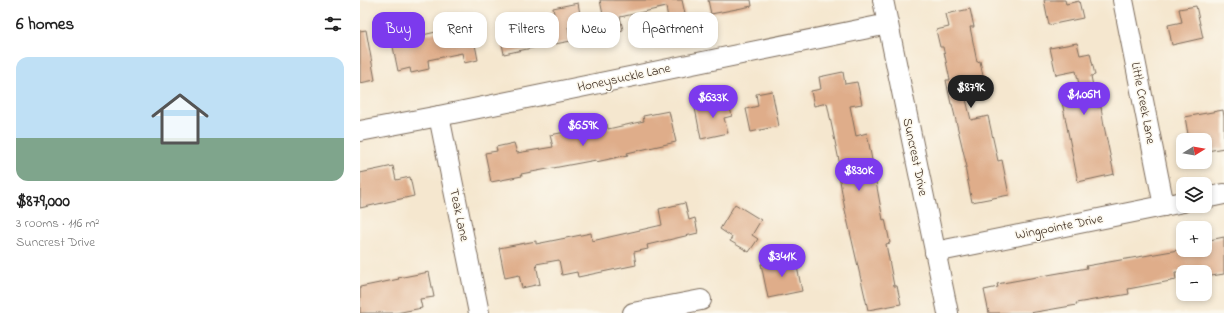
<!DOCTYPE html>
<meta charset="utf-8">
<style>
body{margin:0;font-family:"Indie Flower",sans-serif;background:#f2f2f2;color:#222;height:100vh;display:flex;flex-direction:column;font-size:15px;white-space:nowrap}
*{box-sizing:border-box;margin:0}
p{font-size:13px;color:#767676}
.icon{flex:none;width:22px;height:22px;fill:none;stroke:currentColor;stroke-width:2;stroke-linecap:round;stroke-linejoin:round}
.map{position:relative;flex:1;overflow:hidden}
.side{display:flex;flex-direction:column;background:#fff;width:360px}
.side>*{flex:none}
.guide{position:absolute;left:12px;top:12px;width:380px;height:36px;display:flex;gap:8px}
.needle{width:26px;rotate:79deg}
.tools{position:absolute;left:816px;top:133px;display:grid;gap:8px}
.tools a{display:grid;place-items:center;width:36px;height:36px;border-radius:8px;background:#fff;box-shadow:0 2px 6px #0003;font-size:20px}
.price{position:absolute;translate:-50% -34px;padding:0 9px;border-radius:14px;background:#7c3aed;color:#fff;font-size:13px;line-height:26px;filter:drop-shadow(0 1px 2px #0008)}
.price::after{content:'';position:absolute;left:50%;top:24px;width:12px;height:9px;margin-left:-6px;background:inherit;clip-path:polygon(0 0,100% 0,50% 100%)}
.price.active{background:#222;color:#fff}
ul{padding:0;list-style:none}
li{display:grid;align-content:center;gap:8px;height:212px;padding:0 16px}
li span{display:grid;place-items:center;height:124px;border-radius:12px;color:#555}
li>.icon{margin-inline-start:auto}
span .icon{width:72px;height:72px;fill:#fffc;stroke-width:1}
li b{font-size:17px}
h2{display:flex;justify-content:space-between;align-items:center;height:48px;padding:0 16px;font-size:17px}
.tag{padding:0 14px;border-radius:12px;background:#fff;box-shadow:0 2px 6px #0003;font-size:14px;line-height:36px}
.tag.active{background:#7c3aed;color:#fff}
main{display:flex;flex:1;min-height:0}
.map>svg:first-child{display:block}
.building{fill:#dfad8a}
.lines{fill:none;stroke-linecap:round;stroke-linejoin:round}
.minor-casing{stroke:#7c6c5c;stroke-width:22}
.minor{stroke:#fff;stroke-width:20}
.labels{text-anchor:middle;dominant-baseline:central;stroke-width:3;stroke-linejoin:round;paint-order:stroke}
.street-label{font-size:13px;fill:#3b2a1e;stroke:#fbf7ec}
</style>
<main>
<section class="side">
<h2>6 homes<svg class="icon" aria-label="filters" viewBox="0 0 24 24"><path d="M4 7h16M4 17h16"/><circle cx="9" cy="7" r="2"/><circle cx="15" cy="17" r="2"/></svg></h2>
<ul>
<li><span style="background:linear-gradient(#bfe0f5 65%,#7fa58c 0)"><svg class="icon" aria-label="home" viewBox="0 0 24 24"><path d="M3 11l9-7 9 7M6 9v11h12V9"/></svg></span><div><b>$879,000</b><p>3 rooms · 116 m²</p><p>Suncrest Drive</p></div></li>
</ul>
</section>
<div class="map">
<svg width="864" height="313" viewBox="0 0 864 313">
<rect width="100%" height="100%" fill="#fbf7ec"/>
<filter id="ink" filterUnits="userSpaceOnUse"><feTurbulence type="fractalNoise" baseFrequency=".025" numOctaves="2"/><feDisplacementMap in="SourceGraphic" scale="8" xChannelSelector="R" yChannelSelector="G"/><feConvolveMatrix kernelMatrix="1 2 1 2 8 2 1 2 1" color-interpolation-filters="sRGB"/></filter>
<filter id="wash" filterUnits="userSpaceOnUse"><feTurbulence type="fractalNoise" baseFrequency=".012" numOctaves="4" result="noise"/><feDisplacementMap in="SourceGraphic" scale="16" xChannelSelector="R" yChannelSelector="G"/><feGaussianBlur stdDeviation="0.9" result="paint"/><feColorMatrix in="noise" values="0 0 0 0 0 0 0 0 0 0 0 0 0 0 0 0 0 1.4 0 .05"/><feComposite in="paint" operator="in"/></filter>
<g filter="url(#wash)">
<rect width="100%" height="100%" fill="#f5e7cf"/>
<g id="blocks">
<!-- building -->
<g class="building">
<polygon points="240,0 322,0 325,14 308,18 306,7 260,17 263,30 247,34"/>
<polygon points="348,0 391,0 392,6 351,14"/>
<polygon points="684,0 705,0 706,4 719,1 723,18 689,25"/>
<polygon points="218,3 222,25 208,27 211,41 195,44 195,43 144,54 138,23 163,18 166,32 196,26 193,8"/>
<polygon points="836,6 843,38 812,45 808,25 822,22 819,9"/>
<polygon points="610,9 614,27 610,27 617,62 620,61 626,91 605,95 611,120 628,116 638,161 642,160 649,195 612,202 605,167 607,167 592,104 591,104 586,80 590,80 583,47 580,47 576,30 589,27 586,14"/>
<polygon points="111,24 118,60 104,63 102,53 68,60 69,69 51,73 50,68 38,71 32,42"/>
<polygon points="6,30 15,80 0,83 0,31"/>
<polygon points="717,43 720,55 730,53 735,75 731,76 737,107 741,107 744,126 754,174 718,182 701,97 721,93 716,71 696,75 690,48"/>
<polygon points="483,72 485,84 497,82 502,104 490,106 496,136 507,133 523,220 525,219 530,243 526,244 534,286 537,286 541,304 508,310 485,210 479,175 482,175 467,103 454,106 451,91 461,89 459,77"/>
<polygon points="412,91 419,126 391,132 386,109 398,106 396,94"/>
<polygon points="368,101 372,116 364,118 368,133 341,139 335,108"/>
<polygon points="863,110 864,117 864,148 847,151 845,140 829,140 825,117"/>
<polygon points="309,111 316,142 267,153 268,155 236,162 236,160 161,174 162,176 131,182 125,153 137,151 136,147 154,143 157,153 193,147 190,135 247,124 248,129 284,121 283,116"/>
<polygon points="33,166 36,180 50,177 54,196 0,208 0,173"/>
<polygon points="325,203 329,220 335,218 338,233 287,245 288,249 274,252 276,265 218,277 217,272 202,275 199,260 176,264 180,284 162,288 159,275 145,278 139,248 176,241 176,244 231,233 232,241 302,225 299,209"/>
<polygon points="375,204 401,220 392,235 398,239 389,252 370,241 372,237 360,229"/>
<polygon points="864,237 864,274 845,277 845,272 815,272 816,280 768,289 769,294 716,303 717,305 670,313 629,313 624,290 638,287 637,284 727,268 726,266 818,250 845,250 845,241"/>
<polygon points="435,257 442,291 408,298 401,264"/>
<polygon points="69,272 74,297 60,299 62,308 36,313 0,313 0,287 39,279 38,278"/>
</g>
</g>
</g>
<g filter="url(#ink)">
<use href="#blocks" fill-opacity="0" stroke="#7c6c5c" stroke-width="1"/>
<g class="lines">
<!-- minor casing -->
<g class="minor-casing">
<g id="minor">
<polyline points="523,0 588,313"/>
<polyline points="763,0 804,206"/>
<polyline points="79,116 119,313"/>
<polyline points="0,131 79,116 528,24"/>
<polyline points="845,198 864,194"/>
<polyline points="575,252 823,202"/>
<polyline points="273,313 341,300"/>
</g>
</g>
<!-- minor -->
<use href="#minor" class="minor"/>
</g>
</g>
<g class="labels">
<!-- street labels -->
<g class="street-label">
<text transform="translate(264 78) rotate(-12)">Honeysuckle Lane</text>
<text transform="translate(783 103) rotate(79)">Little Creek Lane</text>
<text transform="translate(555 157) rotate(78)">Suncrest Drive</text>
<text transform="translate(99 215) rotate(78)">Teak Lane</text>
<text transform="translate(699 227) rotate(-11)">Wingpointe Drive</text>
</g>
</g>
</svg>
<div class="tools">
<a><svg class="needle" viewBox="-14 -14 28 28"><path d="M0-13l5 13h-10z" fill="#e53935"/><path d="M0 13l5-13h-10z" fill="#767676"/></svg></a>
<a><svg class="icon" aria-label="layers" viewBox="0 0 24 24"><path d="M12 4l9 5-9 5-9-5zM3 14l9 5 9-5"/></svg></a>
<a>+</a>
<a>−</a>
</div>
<b class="price active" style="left:611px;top:109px">$879K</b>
<b class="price" style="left:724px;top:116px">$1.06M</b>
<b class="price" style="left:353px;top:119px">$633K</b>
<b class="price" style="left:223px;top:147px">$659K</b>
<b class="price" style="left:499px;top:192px">$830K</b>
<b class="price" style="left:422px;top:278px">$341K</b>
<div class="guide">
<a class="tag active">Buy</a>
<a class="tag">Rent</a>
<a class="tag">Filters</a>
<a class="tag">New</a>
<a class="tag">Apartment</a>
</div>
</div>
</main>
